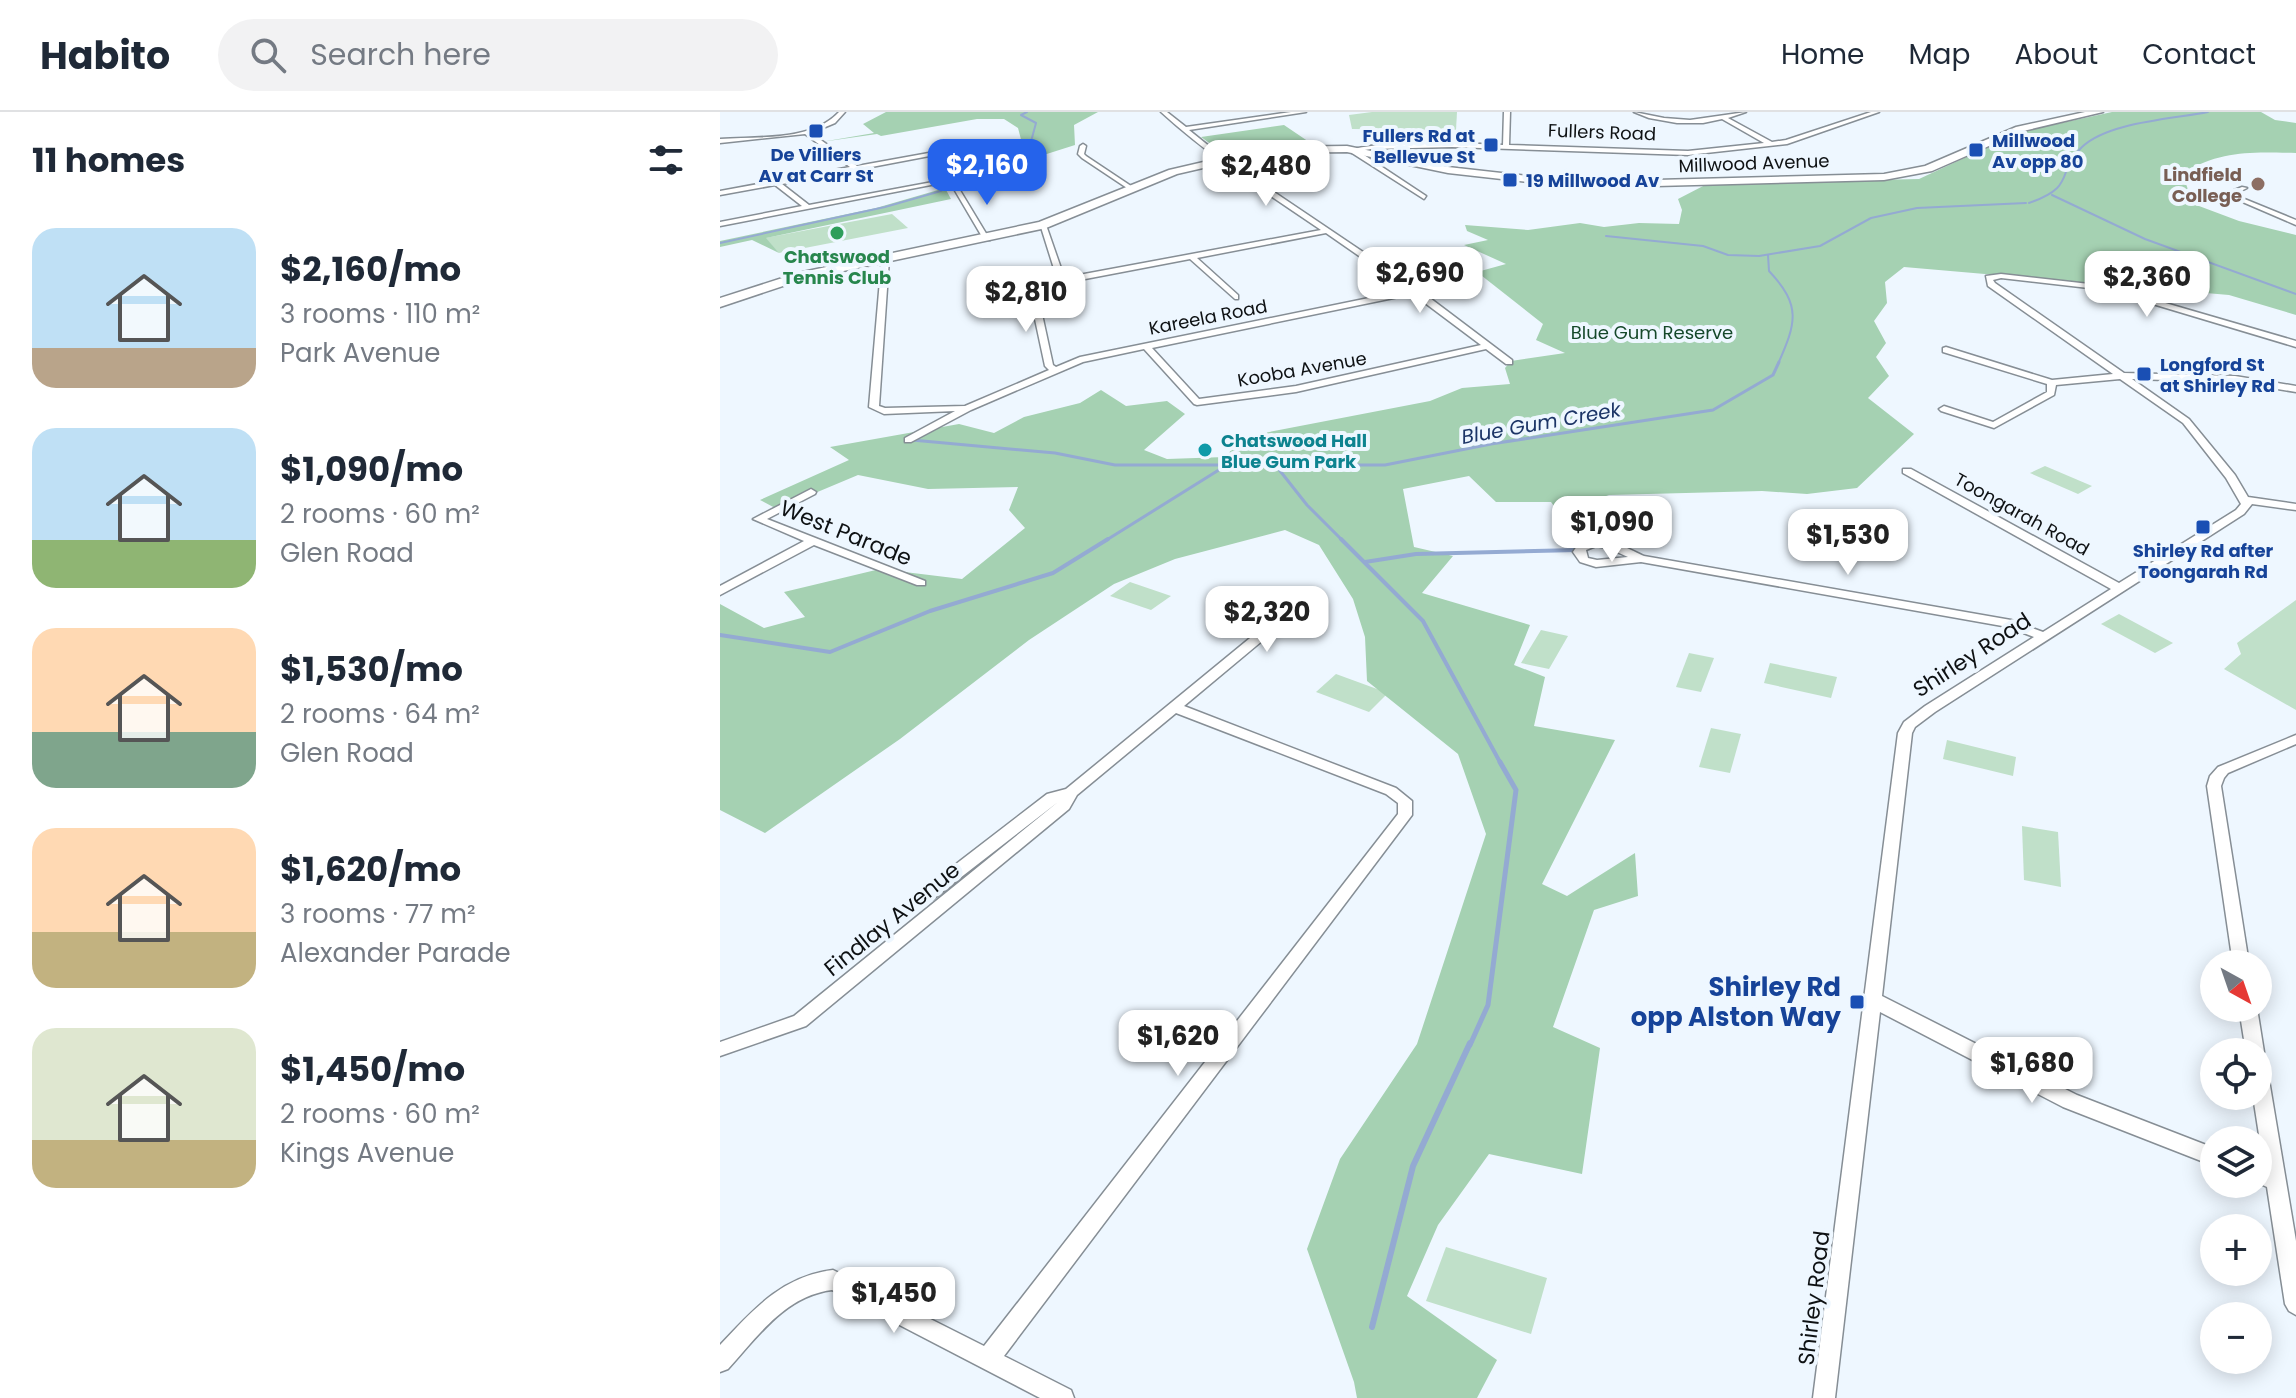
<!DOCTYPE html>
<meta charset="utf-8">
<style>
body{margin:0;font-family:Poppins,sans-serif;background:#f2f2f3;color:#1f2937;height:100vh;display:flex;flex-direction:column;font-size:30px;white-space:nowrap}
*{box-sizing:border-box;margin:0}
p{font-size:26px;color:#747a83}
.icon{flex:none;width:44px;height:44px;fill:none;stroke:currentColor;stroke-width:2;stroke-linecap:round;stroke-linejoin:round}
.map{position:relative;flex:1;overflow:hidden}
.details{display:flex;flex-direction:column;background:#fff;width:720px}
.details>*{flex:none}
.needle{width:52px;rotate:140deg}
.fabs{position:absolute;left:1480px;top:838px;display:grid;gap:16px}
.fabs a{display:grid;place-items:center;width:72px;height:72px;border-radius:50%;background:#fff;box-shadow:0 4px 20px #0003;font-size:40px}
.price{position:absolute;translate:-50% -68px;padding:0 18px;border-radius:16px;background:#fff;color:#222;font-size:26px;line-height:52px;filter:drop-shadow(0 2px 4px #0008)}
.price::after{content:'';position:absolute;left:50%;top:48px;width:24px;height:18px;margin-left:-12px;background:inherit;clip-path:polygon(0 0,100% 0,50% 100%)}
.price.active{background:#2563eb;color:#fff}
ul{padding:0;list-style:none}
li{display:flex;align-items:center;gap:24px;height:200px;padding:0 32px}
li span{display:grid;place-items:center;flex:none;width:224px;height:160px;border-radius:24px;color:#555}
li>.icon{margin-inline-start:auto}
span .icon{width:96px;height:96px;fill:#fffc;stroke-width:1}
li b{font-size:34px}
h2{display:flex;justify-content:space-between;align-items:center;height:96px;padding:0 32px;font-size:34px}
header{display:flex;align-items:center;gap:48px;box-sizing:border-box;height:112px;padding:0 40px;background:#fff;border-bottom:2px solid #e0e1e3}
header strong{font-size:38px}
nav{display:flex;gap:44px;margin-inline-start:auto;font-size:28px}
.search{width:560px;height:72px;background:#f2f2f3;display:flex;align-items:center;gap:20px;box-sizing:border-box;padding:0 28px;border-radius:44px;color:#747a83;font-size:30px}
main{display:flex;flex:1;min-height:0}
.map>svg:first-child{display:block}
.green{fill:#c0e0c9}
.forest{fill:#a5d1b2}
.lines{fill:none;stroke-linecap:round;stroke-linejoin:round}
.stream-far4{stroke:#94aad2;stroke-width:2}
.stream-far3{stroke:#94aad2;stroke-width:3}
.stream-far2{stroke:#94aad2;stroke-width:4}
.stream-far1{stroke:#94aad2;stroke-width:5}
.stream{stroke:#94aad2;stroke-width:6}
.street-casing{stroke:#868e95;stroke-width:3}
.primary-casing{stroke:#868e95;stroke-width:3}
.street{fill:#fff;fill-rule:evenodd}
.primary{fill:#fff;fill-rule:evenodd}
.transit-dot{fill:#1a4fb4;stroke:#eef7ff;stroke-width:3}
.education-dot{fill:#8d6e63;stroke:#eef7ff;stroke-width:3}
.leisure-dot{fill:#2e9e5b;stroke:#eef7ff;stroke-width:3}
.culture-dot{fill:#0f9aa8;stroke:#eef7ff;stroke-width:3}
.labels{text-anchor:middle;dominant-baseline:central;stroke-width:8;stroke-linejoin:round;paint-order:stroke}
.far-street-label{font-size:18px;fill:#0e1113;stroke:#eef7ff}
.far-transit-label{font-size:18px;font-weight:bold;fill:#164399;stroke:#eef7ff;text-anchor:start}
.far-education-label{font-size:18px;font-weight:bold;fill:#785e54;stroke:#eef7ff;text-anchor:end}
.far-leisure-label{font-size:18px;font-weight:bold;fill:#27864d;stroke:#eef7ff}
.far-park-label{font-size:18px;fill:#15482a;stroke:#eef7ff}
.far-culture-label{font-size:18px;font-weight:bold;fill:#0d838f;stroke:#eef7ff;text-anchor:start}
.far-water-label{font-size:20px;font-style:italic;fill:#1c3567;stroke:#eef7ff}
.street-label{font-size:22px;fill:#0e1113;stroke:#eef7ff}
.near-transit-label{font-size:26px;font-weight:bold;fill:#164399;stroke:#eef7ff;text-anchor:end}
</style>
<header>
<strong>Habito</strong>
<div class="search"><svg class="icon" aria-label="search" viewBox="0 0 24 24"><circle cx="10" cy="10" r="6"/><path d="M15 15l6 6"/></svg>Search here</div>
<nav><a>Home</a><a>Map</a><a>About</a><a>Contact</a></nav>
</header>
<main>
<section class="details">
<h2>11 homes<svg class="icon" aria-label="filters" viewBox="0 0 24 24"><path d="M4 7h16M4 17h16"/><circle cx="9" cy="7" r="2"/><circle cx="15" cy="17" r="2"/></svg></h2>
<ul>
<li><span style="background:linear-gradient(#bfe0f5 75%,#b9a48a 0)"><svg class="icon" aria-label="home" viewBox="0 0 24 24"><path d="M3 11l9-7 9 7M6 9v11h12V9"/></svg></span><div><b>$2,160/mo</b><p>3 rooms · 110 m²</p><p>Park Avenue</p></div></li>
<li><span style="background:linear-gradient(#bfe0f5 70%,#8fb573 0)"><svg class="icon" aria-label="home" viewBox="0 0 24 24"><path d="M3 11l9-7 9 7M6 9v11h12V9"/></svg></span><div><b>$1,090/mo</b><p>2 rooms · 60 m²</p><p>Glen Road</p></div></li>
<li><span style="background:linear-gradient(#ffd9b3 65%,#7fa58c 0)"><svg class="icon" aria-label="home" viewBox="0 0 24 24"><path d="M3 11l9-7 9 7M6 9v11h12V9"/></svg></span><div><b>$1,530/mo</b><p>2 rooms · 64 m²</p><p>Glen Road</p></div></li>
<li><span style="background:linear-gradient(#ffd9b3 65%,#c2b280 0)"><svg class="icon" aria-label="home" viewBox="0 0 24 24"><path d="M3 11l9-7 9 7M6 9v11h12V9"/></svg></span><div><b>$1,620/mo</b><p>3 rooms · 77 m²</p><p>Alexander Parade</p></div></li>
<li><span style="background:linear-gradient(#dfe7d0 70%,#c2b280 0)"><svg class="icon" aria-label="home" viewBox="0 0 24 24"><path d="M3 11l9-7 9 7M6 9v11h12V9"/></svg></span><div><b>$1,450/mo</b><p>2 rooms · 60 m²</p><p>Kings Avenue</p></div></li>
</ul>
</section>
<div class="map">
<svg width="1576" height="1286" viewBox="0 0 1576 1286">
<rect width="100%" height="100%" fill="#eef7ff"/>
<!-- green -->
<g class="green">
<polygon points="652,0 737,0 736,18 632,17 629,3"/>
<polygon points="172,102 188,116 59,141 45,126"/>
<polygon points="1325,354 1372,374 1358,382 1310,361"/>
<polygon points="410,470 451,484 431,498 390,484"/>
<polygon points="1576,488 1576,598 1504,557 1521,542 1517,531"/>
<polygon points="1399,502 1453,531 1435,541 1381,512"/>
<polygon points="821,518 848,524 829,557 801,551"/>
<polygon points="969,541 994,546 981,580 956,575"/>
<polygon points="1050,551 1117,565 1111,586 1044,571"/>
<polygon points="616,562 668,581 649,600 596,580"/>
<polygon points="991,616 1021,622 1010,661 979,655"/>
<polygon points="1227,628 1296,645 1293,664 1223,647"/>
<polygon points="1302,714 1338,720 1341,775 1304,768"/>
<polygon points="726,1135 827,1166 811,1222 706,1189"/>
</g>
<!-- forest -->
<g class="forest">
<polygon points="166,0 378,0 354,13 355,33 276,58 247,73 232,69 273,53 303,35 298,16 284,7 257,7 161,24 157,22 101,30 154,21 143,12"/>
<path d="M1392,0H1541L1555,8L1576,11V41C1530,40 1503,38 1462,61L1470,83L1463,88L1519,109L1576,123V203L1509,183L1184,155L1165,170L1167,191L1154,209L1166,231L1156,245L1169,264L1148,286L1194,322L1137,376L1087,382L1042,379L889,383L839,401L831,390H776L749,364L683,377L694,435L733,444L702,481L810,513L794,553L825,565L814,614L895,628L822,772L847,784L915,741L918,784L874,798L833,915L880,936L862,1062L769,1042L718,1113L687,1184L777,1248L757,1286H637L634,1270L587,1137L620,1047L697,932L766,722L738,642L647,569L645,525L633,487L599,433L565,418L455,447L394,472L309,528L180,627L45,721L0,698V492L44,516L85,505L64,480L160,457L242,467L305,416L289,398L298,375L208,377L138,363L57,397L40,388L129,348L110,335L239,312L274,321L304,305L360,291L381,278L406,294L447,289L465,302L424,338L447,347L505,345L523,325L710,289L742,276L790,272L785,256L791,249L845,241L816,228L823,212L757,160L786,152L744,133L768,128L747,119L745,113L808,118L860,111L884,115L919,111L959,112L962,98L958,87L987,72L1199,67L1300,20Z"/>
<polygon points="564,13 595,34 544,35 506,43 481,25"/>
<polygon points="225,76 231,87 46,126 59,141 32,128 0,135 0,129 156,96"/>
</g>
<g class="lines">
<!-- stream-far4 -->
<g class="stream-far4">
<polyline points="243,70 300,45 309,37 316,11 301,3 307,0"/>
<polyline points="1332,83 1425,127 1576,182"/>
<path d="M1309,91C1358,74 1335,60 1362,35C1388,10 1453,7 1488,0"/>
<polyline points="886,124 983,134 1008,143 1039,144 1100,134 1151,106 1197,96 1306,91"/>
<polyline points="0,131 165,95 221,79"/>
<path d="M1048,143L1049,159C1082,194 1076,211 1058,252"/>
</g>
<!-- stream-far3 -->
<g class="stream-far3">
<polyline points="192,328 335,341 395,353 665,353 771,332 993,298 1053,263 1059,250"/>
<polyline points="557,355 587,393 623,429"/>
<polyline points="385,429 502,356"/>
</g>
<!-- stream-far2 -->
<g class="stream-far2">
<polyline points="621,427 703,509 781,652"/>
<polyline points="645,450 696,442 857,438"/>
<polyline points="0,523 110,540 210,499 333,461 388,427"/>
</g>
<!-- stream-far1 -->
<polyline class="stream-far1" points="750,933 768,893 796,678 780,650"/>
<!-- stream -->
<polyline class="stream" points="652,1215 693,1054 750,931"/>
<!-- street casing -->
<g class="street-casing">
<g id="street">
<path d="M119,0H125L115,11L91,21L137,54L275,29L278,31L62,72L89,93L218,69L238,75L270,128H264L234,77L216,72L0,114V110L82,94L55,73L0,83V79L130,55L85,22L0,31V27C38,24 91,30 119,0Z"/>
<path d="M441,0H447L466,15L571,0H586L469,18L505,47L698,177L792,248V252H786L766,237L576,280L477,293L474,292L424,237L363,250L251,298L191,330H185V326L235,299L164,302L149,295L162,145L169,147L159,294L165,296L245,294L329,258L325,254L309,179L312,172L340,167L336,163L320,112L326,113L343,162L348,165L601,118C546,81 488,43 441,0ZM606,121L688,178L360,245L336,255L333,253L317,179L318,176L470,147L515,187H518V183L477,146ZM693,182L761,233L576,274L479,287L432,236Z"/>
<path d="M784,0H790L789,33L968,39L1044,31L1002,7L983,11H957L929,6L914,0L944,6L970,8L1026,0L1008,6L1052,30L1066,28L1151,0H1159L1067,32L968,43L732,35L651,37L638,39L706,84L704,87L632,41L633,37C681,27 734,31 783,33Z"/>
<polygon points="363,32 366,34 364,42 366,44 414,76 414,78 410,78 362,46 358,42 360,34"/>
<polygon points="1522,75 1527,76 1519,80 1522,86 1576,108 1576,113 1518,88 1512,79"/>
<path d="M1281,162L1387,174L1576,229V235L1386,178L1281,166L1273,168L1275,171L1404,261L1515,264L1576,274V280L1515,270L1412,267L1469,307L1515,363L1528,385L1576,392V398L1532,392L1524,402L1215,600L1195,615L1192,621L1162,884L1357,983L1494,1036V1054L1343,995L1160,900L1115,1286H1093L1178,621L1184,610L1205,594L1314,525L1288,515L921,450L876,455L860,450L853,440C868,414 905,435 924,444L1291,508L1323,520L1391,477L1183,361V357H1191L1399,471L1516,398L1521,392L1506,366L1463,311L1400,267L1336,273L1334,283L1274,316L1221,299L1219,297L1224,294L1273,310L1327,280V272L1223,240V236L1226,235L1332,268L1393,262L1268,174L1266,164ZM876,434L888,436L908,445L877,448L868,446L866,438Z"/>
<polygon points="91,377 96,380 95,382 47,407 205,469 205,473 197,473 94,433 0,483 0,474 84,429 33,407"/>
<path d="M558,481L577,493L572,504L464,594L676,676L692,689V703L284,1244L351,1278L354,1286H320L112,1178C65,1184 38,1224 8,1257L0,1260V1233C33,1198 62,1164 113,1158L264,1234L678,702V691L666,682L456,601L357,683L349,697L86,914L0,944V930L74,904L338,690L213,787H201L199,783L201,779L327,682L346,677L563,499L565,494L552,485Z"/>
<polygon points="1576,623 1576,632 1508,661 1504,666 1501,674 1529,852 1513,852 1487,674 1490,664 1498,655"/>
<polygon points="1519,896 1537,896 1544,940 1541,945 1538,946 1538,940 1526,940"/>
<polygon points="1538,948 1544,951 1547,956 1576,1129 1576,1203 1569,1199 1565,1192 1547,1075 1538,1071 1538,1053 1544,1055 1533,984 1538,984"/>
</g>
</g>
<!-- primary casing -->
<g class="primary-casing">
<polygon id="primary" points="1365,0 1383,0 1303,19 1212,59 1164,68 860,76 728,61 627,40 548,41 457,62 326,116 81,168 0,195 0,186 78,161 319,110 449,58 548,35 627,34 728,55 860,70 1164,62 1205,54 1296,15"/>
</g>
<!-- street -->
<use href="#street" class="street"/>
<!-- primary -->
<use href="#primary" class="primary"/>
</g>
<!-- markers -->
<g class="transit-dot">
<rect x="88" y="11" width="16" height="16" rx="4"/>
<rect x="763" y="25" width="16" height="16" rx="4"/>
<rect x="1248" y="30" width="16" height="16" rx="4"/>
<rect x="782" y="60" width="16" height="16" rx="4"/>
<rect x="1416" y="254" width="16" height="16" rx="4"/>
<rect x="1475" y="407" width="16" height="16" rx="4"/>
<rect x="1129" y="882" width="16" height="16" rx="4"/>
</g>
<circle class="education-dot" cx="1538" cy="72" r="8"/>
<circle class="leisure-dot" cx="117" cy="121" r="8"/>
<circle class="culture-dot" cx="485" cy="338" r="8"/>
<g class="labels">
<!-- far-street labels -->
<g class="far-street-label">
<text transform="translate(882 20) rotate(2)">Fullers Road</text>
<text transform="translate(1034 51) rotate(-2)">Millwood Avenue</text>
<text transform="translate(488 205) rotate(-11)">Kareela Road</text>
<text transform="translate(582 257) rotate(-10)">Kooba Avenue</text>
<text transform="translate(1302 402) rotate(29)">Toongarah Road</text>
</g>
<!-- far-transit labels -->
<g class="far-transit-label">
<text x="755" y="23" text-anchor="end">Fullers Rd at<tspan x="755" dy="21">Bellevue St</tspan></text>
<text x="1272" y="28">Millwood<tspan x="1272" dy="21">Av opp 80</tspan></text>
<text x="96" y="42" text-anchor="middle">De Villiers<tspan x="96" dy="21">Av at Carr St</tspan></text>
<text x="806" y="68">19 Millwood Av</text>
<text x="1440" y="252">Longford St<tspan x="1440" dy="21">at Shirley Rd</tspan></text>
<text x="1483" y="438" text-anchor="middle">Shirley Rd after<tspan x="1483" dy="21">Toongarah Rd</tspan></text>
</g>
<!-- far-education labels -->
<g class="far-education-label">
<text x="1522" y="62">Lindfield<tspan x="1522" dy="21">College</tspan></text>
</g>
<!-- far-leisure labels -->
<g class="far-leisure-label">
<text x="117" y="144">Chatswood<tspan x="117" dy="21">Tennis Club</tspan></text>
</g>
<!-- far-park labels -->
<g class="far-park-label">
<text x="932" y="220">Blue Gum Reserve</text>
</g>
<!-- far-culture labels -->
<g class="far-culture-label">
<text x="501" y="328">Chatswood Hall<tspan x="501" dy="21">Blue Gum Park</tspan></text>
</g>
<!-- far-water labels -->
<g class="far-water-label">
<text transform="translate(821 311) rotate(-10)">Blue Gum Creek</text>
</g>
<!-- street labels -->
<g class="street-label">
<text transform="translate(126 421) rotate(22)">West Parade</text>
<text transform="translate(1252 543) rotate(-33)">Shirley Road</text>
<text transform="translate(172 807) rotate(-39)">Findlay Avenue</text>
<text transform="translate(1094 1186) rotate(-83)">Shirley Road</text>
</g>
<!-- near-transit labels -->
<g class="near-transit-label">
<text x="1121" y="875">Shirley Rd<tspan x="1121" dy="30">opp Alston Way</tspan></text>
</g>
</g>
</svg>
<div class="fabs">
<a><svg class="needle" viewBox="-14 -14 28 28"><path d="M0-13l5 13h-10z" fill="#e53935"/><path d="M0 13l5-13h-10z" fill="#747a83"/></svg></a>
<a><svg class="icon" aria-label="locate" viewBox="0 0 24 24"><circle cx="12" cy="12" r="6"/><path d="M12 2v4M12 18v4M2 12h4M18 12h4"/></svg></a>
<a><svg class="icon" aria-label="layers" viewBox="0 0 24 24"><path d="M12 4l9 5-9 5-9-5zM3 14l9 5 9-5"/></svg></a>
<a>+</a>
<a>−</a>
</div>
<b class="price active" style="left:267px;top:95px">$2,160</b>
<b class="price" style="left:546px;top:96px">$2,480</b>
<b class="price" style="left:700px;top:203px">$2,690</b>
<b class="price" style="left:1427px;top:207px">$2,360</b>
<b class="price" style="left:306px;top:222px">$2,810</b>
<b class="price" style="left:892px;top:452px">$1,090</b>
<b class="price" style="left:1128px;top:465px">$1,530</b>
<b class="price" style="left:547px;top:542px">$2,320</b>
<b class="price" style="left:458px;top:966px">$1,620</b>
<b class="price" style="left:1312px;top:993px">$1,680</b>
<b class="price" style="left:174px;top:1223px">$1,450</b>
</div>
</main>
